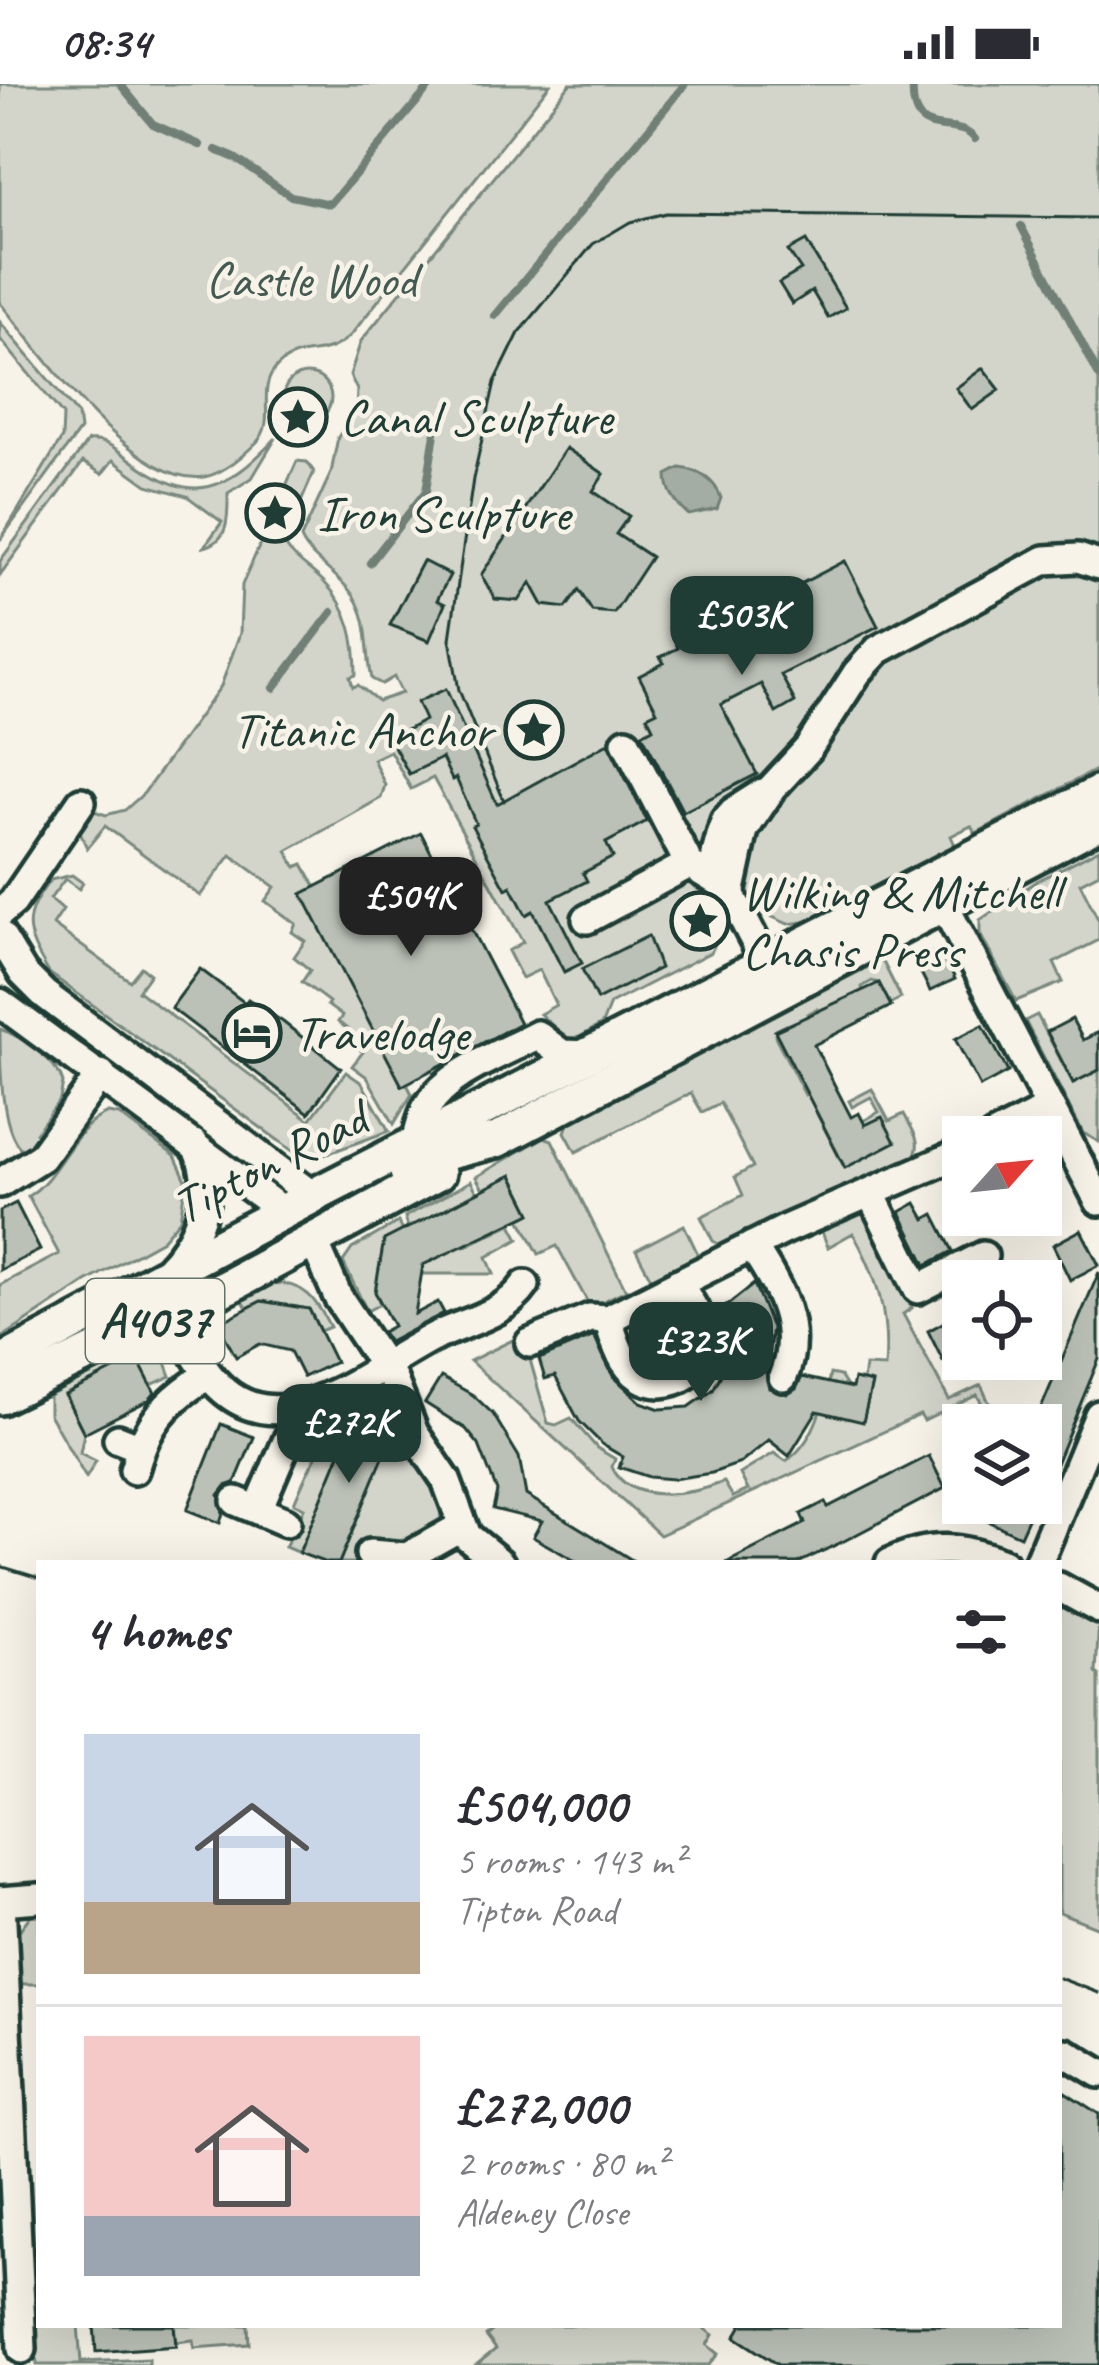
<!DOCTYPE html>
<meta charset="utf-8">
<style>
body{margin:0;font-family:Caveat,sans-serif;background:#f2f2f3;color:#2b2b33;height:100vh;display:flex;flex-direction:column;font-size:45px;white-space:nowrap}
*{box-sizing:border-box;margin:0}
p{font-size:39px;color:#7c7c81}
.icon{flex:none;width:66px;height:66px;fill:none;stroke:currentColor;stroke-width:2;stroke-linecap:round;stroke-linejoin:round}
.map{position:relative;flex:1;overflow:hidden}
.details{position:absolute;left:36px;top:1476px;width:1026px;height:768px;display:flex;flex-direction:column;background:#fff;border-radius:0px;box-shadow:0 12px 48px #0002}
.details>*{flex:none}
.needle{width:78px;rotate:63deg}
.controls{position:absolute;left:942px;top:1032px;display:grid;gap:24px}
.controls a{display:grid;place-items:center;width:120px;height:120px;border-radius:0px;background:#fff;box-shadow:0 12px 48px #0002;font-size:60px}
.price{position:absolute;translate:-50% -102px;padding:0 27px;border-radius:24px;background:#1f3d34;color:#fff;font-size:39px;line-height:78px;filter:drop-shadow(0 3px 6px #0008)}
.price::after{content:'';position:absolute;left:50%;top:72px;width:36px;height:27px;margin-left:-18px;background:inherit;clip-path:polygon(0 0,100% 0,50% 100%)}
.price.current{background:#222;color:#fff}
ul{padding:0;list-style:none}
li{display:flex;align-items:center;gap:36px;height:300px;padding:0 48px}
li+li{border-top:3px solid #e1e1e2}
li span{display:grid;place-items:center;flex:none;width:336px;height:240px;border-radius:0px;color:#555}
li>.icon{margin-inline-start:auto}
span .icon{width:144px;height:144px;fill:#fffc;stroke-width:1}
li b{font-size:51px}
h2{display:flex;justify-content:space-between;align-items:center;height:144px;padding:0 48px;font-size:51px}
.status{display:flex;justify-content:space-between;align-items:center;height:84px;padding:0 60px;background:#fff;direction:ltr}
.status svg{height:33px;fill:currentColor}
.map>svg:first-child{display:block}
.green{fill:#d3d5ca;stroke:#79897f;stroke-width:3}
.water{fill:#a4ada3;stroke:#6f8077;stroke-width:3}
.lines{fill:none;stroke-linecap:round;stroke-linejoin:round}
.stream{stroke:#6f8077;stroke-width:8}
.building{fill:#bbc1b6;stroke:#1f3d34;stroke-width:3}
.minor-casing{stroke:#1f3d34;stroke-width:36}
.major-casing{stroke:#1f3d34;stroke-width:42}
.minor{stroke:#f7f3e8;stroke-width:27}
.major{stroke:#f7f3e8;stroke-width:33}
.tram{stroke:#1f3d34;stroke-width:3}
.labels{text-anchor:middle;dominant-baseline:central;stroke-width:9;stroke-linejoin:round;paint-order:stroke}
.shield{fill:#f7f3e8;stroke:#60746a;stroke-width:3}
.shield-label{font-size:48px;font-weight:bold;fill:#1f3d34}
.park-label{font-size:51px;fill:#435b52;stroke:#f7f3e8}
.poi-label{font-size:51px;fill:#1f3d34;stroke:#f7f3e8;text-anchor:start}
.street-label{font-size:51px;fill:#1f3d34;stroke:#f7f3e8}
</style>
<div class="status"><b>08:34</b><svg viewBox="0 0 49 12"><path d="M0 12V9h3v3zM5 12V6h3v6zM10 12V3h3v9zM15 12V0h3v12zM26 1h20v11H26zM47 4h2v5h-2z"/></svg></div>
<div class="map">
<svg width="1099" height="2281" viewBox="0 0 1099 2281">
<rect width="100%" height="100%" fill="#f7f3e8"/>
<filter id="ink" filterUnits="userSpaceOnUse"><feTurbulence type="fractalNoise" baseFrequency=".00833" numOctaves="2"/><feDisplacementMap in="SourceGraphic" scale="24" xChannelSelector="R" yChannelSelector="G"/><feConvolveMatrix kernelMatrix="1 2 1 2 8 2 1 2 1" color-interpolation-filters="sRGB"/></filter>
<g filter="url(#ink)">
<!-- green -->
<g class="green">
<path d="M0,0H550L351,251C323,278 302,259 278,282C254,305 278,335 257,358C244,371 223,390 204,393C135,403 40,267 0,219Z"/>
<path d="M570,0H1099V684L976,749L971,742L951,752L955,761L811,837L788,840L768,831L718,839V854L711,868L610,920L602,940L571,958L540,930L556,921L539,886L522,894L508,867L523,858L433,694L411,705L390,667L373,675L385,701L381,714L287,767L296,783L303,780L314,800L402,1002L407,1000L412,1010L394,1040L367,993L352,982L363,968L349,957L354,950L338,938L342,932L327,921L329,918L302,898L310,886L294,873L305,857L292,848L296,840L265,817L275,803L231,771L200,812L105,742L87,764L77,742L86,724L106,731L125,726L144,709L221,602L240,549L242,501L297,377L307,378L314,388L286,453L287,464C297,478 312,486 324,498C350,524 356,556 356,591L350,593L353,603L358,601L378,617L402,609L394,593L382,600L372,595C365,565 371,538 353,511C339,490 309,475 301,454L331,389L338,353L356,327L357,306L350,291L361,257Z"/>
<polygon points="0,238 78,331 80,346 0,456 62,354 63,331 0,255"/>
<circle cx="307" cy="314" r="24"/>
<path d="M276,354L252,394L228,409C228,432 230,457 204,463L222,438L187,412L147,401L113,376L102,390L83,378L0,491V477L88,357C106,355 116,365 130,375C194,423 225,408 276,354Z"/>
<polygon points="1099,765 1099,789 1080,799 1099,837 1099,856 1054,879 1063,898 1016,917 980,850 980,836 1037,797"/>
<path d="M72,791L83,799L79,805L65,795L50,815L63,826L53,841L130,897L141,883L150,890L138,907L310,1036L346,988L362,999L389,1047L316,1074L297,1070L49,889C24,847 21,835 50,796Z"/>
<path d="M882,876L901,914L890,920L879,899L872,897L862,903L863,907L819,929L817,925L807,930L808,934L788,945L786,941L776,946L775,952L805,1011L820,1004L815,1026L844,1083L895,1057L865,1041L863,1037L879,1028L871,1013L852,1023L849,1017L872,1005L889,1037L904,1030C908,1038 915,1048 917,1057C922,1089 863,1097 840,1105L841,1109L722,1162L713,1157L701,1133L743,1111L735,1093L753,1083L720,1019L702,1028L691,1009L576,1068L565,1048L570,1035Z"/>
<polygon points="1037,931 1073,999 1099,986 1099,1058 1083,1049 1025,937"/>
<path d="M0,945C23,953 56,975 63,999L60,1015L36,1049L40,1057L27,1068C0,1059 0,976 0,945Z"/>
<path d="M108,1029L119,1031L175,1072L186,1096L180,1135L162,1156L86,1198L0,1255V1201L59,1170L28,1112C60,1093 73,1041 108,1029Z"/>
<polygon points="544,1053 552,1056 626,1206 568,1234 565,1230 587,1217 557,1162 539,1170 520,1135 531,1129 512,1091 483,1105 476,1093"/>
<polygon points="471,1097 477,1108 445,1125 464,1163 511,1140 519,1155 487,1173 494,1190 421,1190 405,1133"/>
<path d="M866,1122L871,1131L866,1134L912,1224L903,1230L949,1316L981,1301L999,1341H994L977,1311L924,1337L920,1331L660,1451L470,1277L523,1251L548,1339L556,1341L571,1334L597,1364L615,1375L612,1383C630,1422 691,1411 724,1398L733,1413L748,1406L740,1390L774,1369L786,1377C814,1359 823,1321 830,1290L840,1292L846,1301L839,1331L863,1337L872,1300L863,1297L865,1282L885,1283C889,1232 878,1193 853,1149L828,1163L820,1143Z"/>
<polygon points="398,1138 403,1147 375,1207 380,1220 367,1227 343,1178 352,1165"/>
<polygon points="684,1141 697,1168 696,1178 654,1200 636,1166"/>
<path d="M271,1199C304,1198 316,1215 330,1243L320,1247L309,1225L261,1217L247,1224L241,1213Z"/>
<polygon points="169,1249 177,1266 164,1273 171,1292 151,1301 65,1311 84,1349 80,1369 96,1377 86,1394 49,1330 49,1312"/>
<path d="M398,1336C409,1373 446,1400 440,1442C415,1463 395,1463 363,1456L356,1479H339Z"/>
<path d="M354,1337L299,1469L285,1463L304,1424L294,1419C309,1384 319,1356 354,1337Z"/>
<polygon points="1059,1515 1099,1534 1096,1589 1099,1591 1099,1844 1059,1828"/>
<polygon points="33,1828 39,1828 39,1900 18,1900 15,1852"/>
<polygon points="39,2219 39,2241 78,2241 81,2278 149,2275 149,2281 37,2281 33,2220"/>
<polygon points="174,2241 248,2241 249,2260 194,2264 193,2256 175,2258"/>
<polygon points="499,2241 707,2241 705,2245 713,2251 707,2261 718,2270 709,2281 476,2281 496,2265 486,2252"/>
</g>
<!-- water -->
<path class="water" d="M680,384C699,386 715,396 721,414L717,425L689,431C676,420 667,408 667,391Z"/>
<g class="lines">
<!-- stream -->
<g class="stream">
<polyline points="120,0 153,40 200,61"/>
<path d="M913,0C909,63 955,30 975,55"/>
<polyline points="216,66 235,74 291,112 330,120 432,0"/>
<polyline points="1021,142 1099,292"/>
<polyline points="495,232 685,0"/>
<polyline points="370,479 426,407 435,349"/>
<polyline points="274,604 332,528"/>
</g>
</g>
<!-- building -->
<g class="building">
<polygon points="806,157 846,224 828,234 812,207 792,220 779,199 801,186 788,167"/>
<polygon points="983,284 1000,306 972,326 956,304"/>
<polygon points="566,364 604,390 593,407 629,432 616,450 651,473 614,529 592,527 579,506 566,524 543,521 531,499 519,517 495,515 481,491"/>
<polygon points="423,477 450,491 437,516 445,520 429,557 390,541"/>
<polygon points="845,477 878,542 781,591 795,618 776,629 761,600 721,621 757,690 683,728 642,650 653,644 647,632 657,627 639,592 664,579 660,573 678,564 675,557 691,548 695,555 729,537 724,529 744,519 748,527"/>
<polygon points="446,605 497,720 608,659 647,737 606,759 613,773 583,789 587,797 550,816 582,879 564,888 533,827 526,831 511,802 506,805 472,742 476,740 456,694 452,696 442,674 409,690 390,655 425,636 417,618"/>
<polygon points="421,749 520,939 402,1002 302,810"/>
<polygon points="648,852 660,884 597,916 582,885"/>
<polygon points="941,865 955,895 930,907 915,877"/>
<polygon points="200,885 245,919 248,915 283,938 341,984 309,1029 171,924"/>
<polygon points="879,899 891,922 814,961 851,1033 859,1029 865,1041 882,1033 895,1058 845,1084 775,947"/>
<polygon points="1072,935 1083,956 1099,948 1099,986 1073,999 1047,948"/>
<polygon points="983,941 1008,988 980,1003 955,955"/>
<polygon points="512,1091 531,1129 423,1181 415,1230 438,1218 444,1229 389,1258 382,1248 393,1242 375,1208 384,1156"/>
<polygon points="16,1119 40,1166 0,1186 0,1127"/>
<polygon points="916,1119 925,1135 934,1130 953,1167 926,1181 900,1128"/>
<polygon points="1081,1146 1099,1181 1070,1196 1053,1161"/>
<polygon points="1099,1188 1099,1275 1055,1382 1041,1376 1041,1341 1034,1341"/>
<polygon points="754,1200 772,1244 766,1289 769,1304 788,1310 796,1305 802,1293 852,1304 854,1295 872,1299 863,1338 817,1327 789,1372 769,1356 741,1379 712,1389 673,1395 649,1393 619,1383 623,1373 603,1361 579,1337 555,1292 545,1295 539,1275 594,1252 613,1292 641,1318 660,1325 689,1323 713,1306 726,1281 727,1260 716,1230"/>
<polygon points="261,1217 309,1225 335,1278 303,1293 290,1267 260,1260 236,1273 218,1240"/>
<polygon points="963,1228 963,1267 943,1277 928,1247"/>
<polygon points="137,1274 155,1309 149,1316 84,1349 65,1311"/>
<polygon points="441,1293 473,1311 493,1330 519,1373 526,1411 637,1479 579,1479 533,1453 542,1437 493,1425 497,1407 479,1361 466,1345 425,1319"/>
<polygon points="361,1319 388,1331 394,1347 339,1479 326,1479 299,1469"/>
<polygon points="221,1340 254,1353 235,1399 226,1402 219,1411 223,1429 220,1439 187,1426"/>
<polygon points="929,1372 945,1404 844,1457 798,1479 726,1479 805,1439 801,1430 825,1418 828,1423"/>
<polygon points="948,1419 1035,1419 1020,1452"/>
<polygon points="1059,2004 1099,2030 1099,2281 778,2281 735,2253 742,2241 1059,2241"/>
<polygon points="94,2241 174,2241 176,2262 96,2268"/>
</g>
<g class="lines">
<!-- minor casing -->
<g class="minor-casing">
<g id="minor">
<polyline points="626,658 689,780 727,803"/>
<polyline points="763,709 733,728 725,737 716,770 722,794 774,894"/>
<polyline points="934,802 1099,1117"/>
<polyline points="731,806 744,746 772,704 808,665 857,589 878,566 1045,476 1078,474 1099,481"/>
<polyline points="0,829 13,818 81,718"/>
<polyline points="587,835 689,780"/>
<polyline points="0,851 23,889 44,910 313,1112"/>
<polyline points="0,919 284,1128"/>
<polyline points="993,1053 1050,1024"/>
<path d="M416,1059C419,1048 421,1033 427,1023C449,987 502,970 537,951L562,970L591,971"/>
<polyline points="0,1099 41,1073 101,990"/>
<polyline points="871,1110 918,1205 983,1172"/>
<polyline points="314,1158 338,1213 393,1296 414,1349 446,1396 467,1452 500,1479"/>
<path d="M752,1162C780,1204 803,1244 783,1293"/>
<path d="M170,1183C200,1152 219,1100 194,1060"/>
<path d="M678,1199C687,1214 701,1233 704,1251C710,1285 669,1311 640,1293C621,1281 614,1255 608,1235L786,1145L963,1068"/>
<polyline points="530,1259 590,1234 608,1235"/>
<path d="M193,1267C258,1383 349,1299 430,1255C463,1238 504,1232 525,1201"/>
<polyline points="118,1355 141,1364 134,1386"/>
<path d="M141,1364C155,1329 175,1312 207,1291"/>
<polyline points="236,1417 286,1438"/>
<polyline points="258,1425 288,1355 307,1324"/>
<polyline points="370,1470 407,1473 462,1442"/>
<path d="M890,1479C931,1459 961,1463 1003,1479"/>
<polyline points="1038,1479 1099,1331"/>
<polyline points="1059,1503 1099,1525"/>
<polyline points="0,1817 39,1814"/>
<polyline points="1,1817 22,2265"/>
<polyline points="1066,1969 1099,1989"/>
</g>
</g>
<!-- major casing -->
<g class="major-casing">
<g id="major">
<polyline points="407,1088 449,1068 497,1056 1099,738"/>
<polyline points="0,1279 313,1112 1099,709"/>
<polyline points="0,1313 229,1202 438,1089"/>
</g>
</g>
<!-- minor -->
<use href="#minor" class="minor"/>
<!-- major -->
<use href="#major" class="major"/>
<!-- tram -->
<g class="tram">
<polyline points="504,717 459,606 450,555 473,395 495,298 519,249 593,160 630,138 666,129 1099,134"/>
<polyline points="0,1482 39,1494"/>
<polyline points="1059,1894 1099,1909"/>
</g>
</g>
</g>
<!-- icons -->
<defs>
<g id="sight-ring" transform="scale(3)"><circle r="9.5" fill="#f7f3e8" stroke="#1f3d34" stroke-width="1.5"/><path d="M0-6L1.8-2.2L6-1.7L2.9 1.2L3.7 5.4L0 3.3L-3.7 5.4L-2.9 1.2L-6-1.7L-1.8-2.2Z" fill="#1f3d34"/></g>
<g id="hotel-ring" transform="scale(3)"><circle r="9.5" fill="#f7f3e8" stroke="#1f3d34" stroke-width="1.5"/><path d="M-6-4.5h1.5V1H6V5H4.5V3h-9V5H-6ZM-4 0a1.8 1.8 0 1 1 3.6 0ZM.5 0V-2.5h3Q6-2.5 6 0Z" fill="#1f3d34"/></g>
</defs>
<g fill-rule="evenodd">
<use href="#sight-ring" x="298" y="333"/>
<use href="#sight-ring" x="275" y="429"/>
<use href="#sight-ring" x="534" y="646"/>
<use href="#sight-ring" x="700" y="837"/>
<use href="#hotel-ring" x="252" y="949"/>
</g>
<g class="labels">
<!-- shield labels -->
<rect class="shield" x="86" y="1195" width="138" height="84" rx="9"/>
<g class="shield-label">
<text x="155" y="1237">A4037</text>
</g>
<!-- park labels -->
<g class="park-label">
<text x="311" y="195">Castle Wood</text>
</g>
<!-- poi labels -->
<g class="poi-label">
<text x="340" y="333">Canal Sculpture</text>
<text x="317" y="429">Iron Sculpture</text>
<text x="492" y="646" text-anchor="end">Titanic Anchor</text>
<text x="742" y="808">Wilking &amp; Mitchell<tspan x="742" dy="59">Chasis Press</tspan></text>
<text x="294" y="949">Travelodge</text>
</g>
<!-- street labels -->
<g class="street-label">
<text transform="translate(269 1078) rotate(-27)">Tipton Road</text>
</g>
</g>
</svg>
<div class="controls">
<a><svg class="needle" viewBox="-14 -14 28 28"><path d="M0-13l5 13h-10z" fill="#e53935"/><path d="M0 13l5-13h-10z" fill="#7c7c81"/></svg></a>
<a><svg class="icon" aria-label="locate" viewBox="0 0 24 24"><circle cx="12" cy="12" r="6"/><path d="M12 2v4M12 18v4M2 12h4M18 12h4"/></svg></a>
<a><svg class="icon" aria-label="layers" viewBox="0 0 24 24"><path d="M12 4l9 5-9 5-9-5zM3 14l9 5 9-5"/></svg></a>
</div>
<b class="price" style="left:742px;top:594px">£503K</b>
<b class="price current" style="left:411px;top:875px">£504K</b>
<b class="price" style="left:701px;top:1320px">£323K</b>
<b class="price" style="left:349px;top:1402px">£272K</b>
<section class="details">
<h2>4 homes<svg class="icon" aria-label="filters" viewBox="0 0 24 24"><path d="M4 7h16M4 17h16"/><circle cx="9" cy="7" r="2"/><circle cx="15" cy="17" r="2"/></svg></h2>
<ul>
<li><span style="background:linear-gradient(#c9d6e8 70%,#b9a48a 0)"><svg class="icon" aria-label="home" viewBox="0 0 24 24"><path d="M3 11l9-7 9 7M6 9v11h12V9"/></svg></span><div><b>£504,000</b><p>5 rooms · 143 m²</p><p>Tipton Road</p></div></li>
<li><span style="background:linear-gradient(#f6c9c9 75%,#9aa5b1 0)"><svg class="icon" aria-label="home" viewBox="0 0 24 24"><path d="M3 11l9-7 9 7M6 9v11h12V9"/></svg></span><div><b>£272,000</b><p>2 rooms · 80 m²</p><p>Aldeney Close</p></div></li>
</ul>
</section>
</div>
